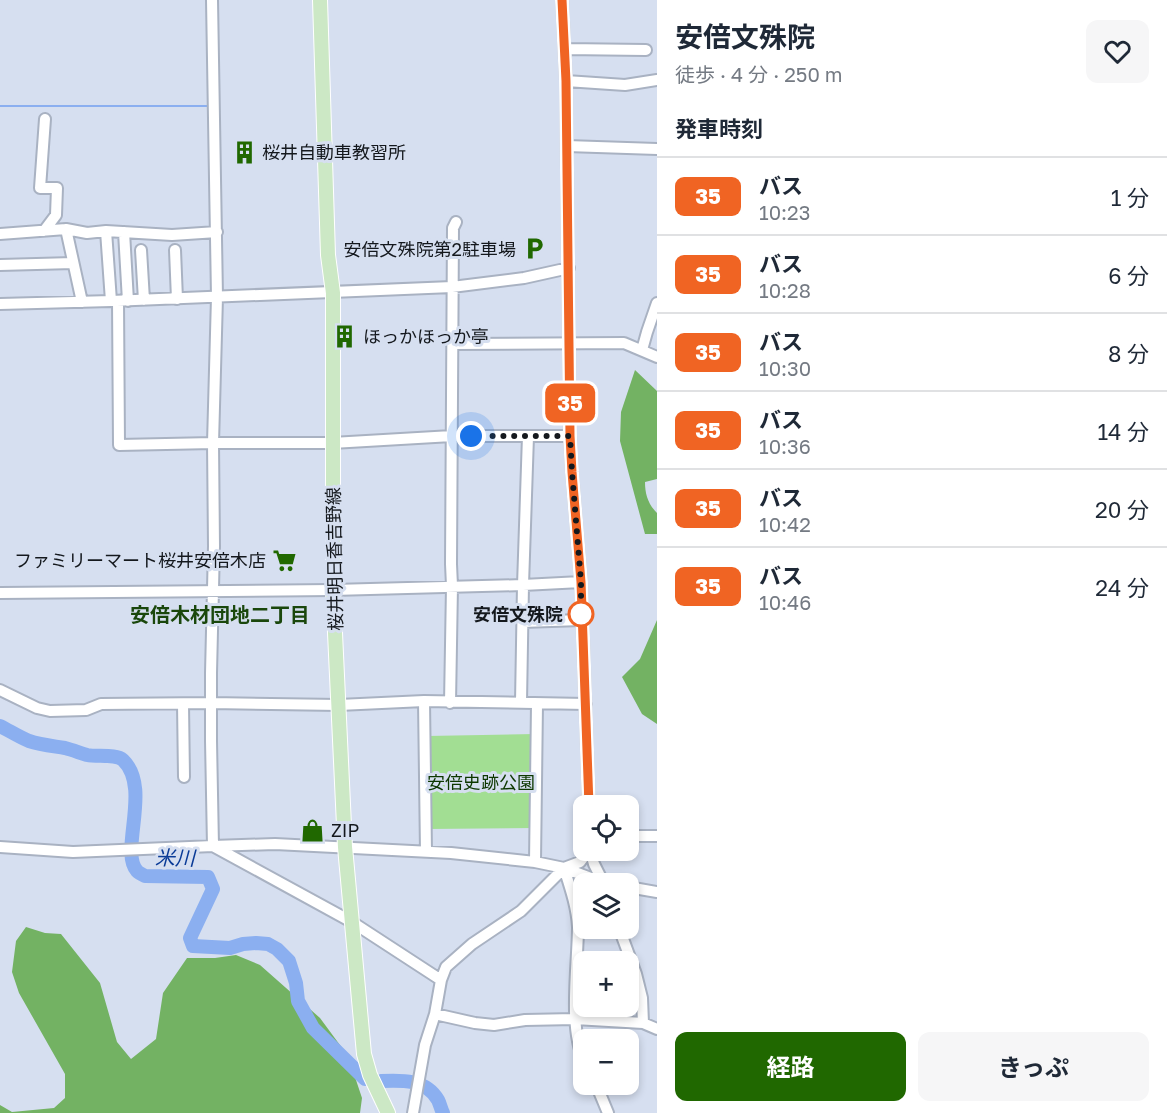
<!DOCTYPE html>
<html lang="ja">
<meta charset="utf-8">
<style>
body{margin:0;font-family:"Golos Text","Noto Sans JP",sans-serif;background:#f6f6f7;color:#1f2937;height:100vh;display:flex;flex-direction:column;font-size:22px;white-space:nowrap}
*{box-sizing:border-box;margin:0}
p{font-size:20px;color:#747a83}
.icon{flex:none;width:33px;height:33px;fill:none;stroke:currentColor;stroke-width:2;stroke-linecap:round;stroke-linejoin:round}
.map{position:relative;flex:1;overflow:hidden}
.sheet{display:flex;flex-direction:column;background:#fff;width:510px}
.sheet>*{flex:none}
.badge{padding:0 12px;border-radius:9px;font-size:21px;line-height:39px}
.tools{position:absolute;left:573px;top:795px;display:grid;gap:12px}
.tools a{display:grid;place-items:center;width:66px;height:66px;border-radius:12px;background:#fff;box-shadow:0 3px 9px #0003;font-size:30px}
.you{position:absolute;width:30px;height:30px;margin:-15px;border:4px solid #fff;border-radius:50%;background:#1a73e8;box-shadow:0 0 0 9px #1a73e833}
.map>.badge{position:absolute;translate:-50% -50%;box-shadow:0 0 0 3px #fff}
h2{padding:0 18px;font-size:22px;line-height:54px}
.round{display:grid;place-items:center;flex:none;width:63px;height:63px;border-radius:12px;background:#f6f6f7}
.summary{display:flex;align-items:center;justify-content:space-between;height:102px;padding:0 18px}
h1{font-size:28px;font-weight:700;line-height:45px}
.button{display:flex;gap:12px;margin-top:auto;padding:12px 18px}
.button a{flex:1;height:69px;border-radius:12px;background:#206800;color:#fff;font-size:24px;font-weight:700;line-height:69px;text-align:center}
.button a+a{background:#f6f6f7;color:#1f2937}
ul{padding:0;list-style:none}
li{display:flex;align-items:center;gap:18px;height:78px;padding:0 18px;border-top:2px solid #e0e1e3}
li div{flex:1}
li b{display:block;font-size:22px}
li em{font-style:normal}
li .badge{min-width:66px;font-weight:700;text-align:center}
main{display:flex;flex:1;min-height:0}
.map>svg:first-child{display:block}
</style>
<main>
<div class="map">
<svg width="657" height="1113" viewBox="0 0 657 1113">
<rect width="100%" height="100%" fill="#d6dff0"/>
<path fill="#a2de93" d="M535,734L533,828L428,829L427,736Z"/>
<path fill="#73b263" d="M635,370L657,391V479L645,482C645,494 648,504 657,513V534H645L620,441L621,412Z
M657,620V724L642,714L622,677L640,659Z
M26,927L45,933L61,934L100,983L117,1042L131,1059L156,1039L163,993L187,958H215L236,955L260,965L320,1018L348,1056L362,1098L360,1113H0V1105L12,1112L54,1108L65,1098V1074L19,993L12,972L16,941Z"/>
<g fill="none" stroke-linecap="round" stroke-linejoin="round">
<path stroke="#8baff0" stroke-width="2" d="M0,106H210"/>
<path stroke="#8baff0" stroke-width="14" d="M0,726C10,731 19,737 29,741C41,745 53,746 65,748C73,750 80,753 87,755C97,757 116,754 123,760C152,788 119,851 137,871C139,873 143,875 145,876L208,877L213,889L190,938L193,946L230,948L243,944L256,943L268,944L277,949L289,961L296,983L298,1001L313,1028L365,1079
M381,1081C402,1080 426,1079 438,1100C440,1104 441,1109 443,1113"/>
<defs>
<path id="minor" d="M212,0L217,297L213,443L214,546L211,673V741L213,846L275,844L451,853L535,862L564,868L607,884
M562,0L566,81L570,436L572,472L581,582L589,806
M565,49L646,50
M566,81L625,85L657,80
M567,146L657,149
M66,229L82,302
M44,231L56,215L57,188H40L45,119
M106,231L111,301
M124,232L128,301
M0,234L66,229L87,233L106,231L172,235L217,232
M141,250L144,300
M175,250L177,299
M0,265L73,263
M118,301L119,445L213,443H332L452,436H570
M0,304L111,301L452,287L524,278L569,268
M452,344L624,343L657,357
M642,350L647,332L657,303
M0,593L333,590L523,585L581,582
M522,622L581,620
M0,690L37,708L50,711L86,710L101,704L211,703L339,705L424,701L586,704
M424,701L426,852
M521,702L523,585L528,436
M450,703L452,586L451,564L453,228L456,222
M183,704L184,777
M628,836H657
M0,847L73,852L213,846L352,922L441,980
M590,850L594,864L604,884
M535,862L537,704
M564,868C570,887 577,907 578,927C578,963 568,1028 584,1060
M628,887L657,892
M619,928L636,974L642,998L643,1023
M435,1014L475,1023L494,1025L525,1020L575,1019L643,1023L657,1029
M596,1084L608,1113
M413,1113L425,1045L435,1014L441,980L446,967L472,944L521,911L564,868L580,862L589,850"/>
<path id="major" d="M320,0L328,255L333,293V590L345,847L364,1054L370,1075L388,1113"/>
</defs>
<use href="#minor" stroke="#a9b2c2" stroke-width="14"/>
<use href="#major" stroke="#fff" stroke-width="16"/>
<use href="#minor" stroke="#fff" stroke-width="10"/>
<use href="#major" stroke="#cce8c5" stroke-width="14"/>
</g>
<g fill="none" stroke-linecap="round" stroke-linejoin="round">
<defs>
<path id="line" d="M562,0L566,81L570,436L572,472L581,582L589,806"/>
</defs>
<use href="#line" stroke="#fff" stroke-width="14"/>
<use href="#line" stroke="#f06423" stroke-width="9"/>
<path stroke="#14181d" stroke-width="6" stroke-dasharray="0 10.8" d="M471,436H570L572,472L581,582V614"/>
</g>
<defs>
<symbol id="building-bare" viewBox="-9 -9 18 18"><path d="M-4-6H4V6H1V3H-1V6H-4ZM-2.5-4.3h1.7v1.8h-1.7ZM.8-4.3h1.7v1.8H.8ZM-2.5-1h1.7V.8h-1.7ZM.8-1h1.7V.8H.8Z" fill="#206800" stroke="#d6dff0" stroke-width="2.5" paint-order="stroke"/></symbol>
<symbol id="parking-bare" viewBox="-9 -9 18 18"><path d="M-3.5-5.5H1a3.5 3.5 0 0 1 0 7H-1V5.5H-3.5ZM-1-3.4V-.6H.8a1.4 1.4 0 0 0 0-2.8Z" fill="#206800" stroke="#d6dff0" stroke-width="2.5" paint-order="stroke"/></symbol>
<symbol id="supermarket-bare" viewBox="-9 -9 18 18"><path d="M-6-5.5h2.5l.6 2H6L4.5 2H-2.5L-4.4-4H-6ZM-1.5 3.2a1.3 1.3 0 1 0 .1 0ZM3 3.2a1.3 1.3 0 1 0 .1 0Z" fill="#206800" stroke="#d6dff0" stroke-width="2.5" paint-order="stroke"/></symbol>
<symbol id="shop-bare" viewBox="-9 -9 18 18"><path d="M-5-2.5h2.3a2.7 3.5 0 0 1 5.4 0H5L5.5 6h-11ZM-1.5-2.5h3a1.5 2.3 0 0 0-3 0Z" fill="#206800" stroke="#d6dff0" stroke-width="2.5" paint-order="stroke"/></symbol>
</defs>
<g fill-rule="evenodd">
<use href="#building-bare" x="228" y="136" width="33" height="33"/>
<use href="#parking-bare" x="518" y="232" width="33" height="33"/>
<use href="#building-bare" x="328" y="320" width="33" height="33"/>
<use href="#supermarket-bare" x="268" y="544" width="33" height="33"/>
<use href="#shop-bare" x="296" y="814" width="33" height="33"/>
</g>
<circle fill="#fff" stroke="#f06423" stroke-width="3" cx="581" cy="614" r="12"/>
<g text-anchor="middle" dominant-baseline="central" stroke-width="6" stroke-linejoin="round" paint-order="stroke">
<g font-size="18" fill="#14181d" stroke="#d6dff0" text-anchor="start">
<text x="262" y="152">桜井自動車教習所</text>
<text x="516" y="249" text-anchor="end">安倍文殊院第2駐車場</text>
<text x="363" y="336">ほっかほっか亭</text>
<text x="266" y="560" text-anchor="end">ファミリーマート桜井安倍木店</text>
<text x="331" y="830">ZIP</text>
</g>
<g font-size="18" fill="#14181d" stroke="#d6dff0">
<text transform="translate(334 559) rotate(-91)">桜井明日香吉野線</text>
</g>
<g font-size="18" font-weight="bold" fill="#14181d" stroke="#d6dff0" text-anchor="end">
<text x="563" y="614">安倍文殊院</text>
</g>
<g font-size="18" fill="#0d3800" stroke="#d6dff0">
<text x="481" y="782">安倍史跡公園</text>
</g>
<g font-size="20" font-weight="bold" fill="#1a470c" stroke="#d6dff0">
<text x="220" y="614">安倍木材団地二丁目</text>
</g>
<g font-size="20" font-style="italic" fill="#0a3b97" stroke="#d6dff0">
<text transform="translate(175 857) rotate(1)">米川</text>
</g>
</g>
</svg>
<div class="tools">
<a><svg class="icon" aria-label="locate" viewBox="0 0 24 24"><circle cx="12" cy="12" r="6"/><path d="M12 2v4M12 18v4M2 12h4M18 12h4"/></svg></a>
<a><svg class="icon" aria-label="layers" viewBox="0 0 24 24"><path d="M12 4l9 5-9 5-9-5zM3 14l9 5 9-5"/></svg></a>
<a>+</a>
<a>−</a>
</div>
<div class="you" style="left:471px;top:436px"></div>
<b class="badge" style="left:570px;top:403px;background:#f06423;color:#fff">35</b>
</div>
<section class="sheet">
<div class="summary"><div><h1>安倍文殊院</h1><p>徒歩 · 4 分 · 250 m</p></div><a class="round"><svg class="icon" aria-label="heart" viewBox="0 0 24 24"><path d="M12 20l-8-8c-3-5 5-10 8-4 3-6 11-1 8 4z"/></svg></a></div>
<h2>発車時刻</h2>
<ul>
<li><span class="badge" style="background:#f06423;color:#fff">35</span><div><b>バス</b><p>10:23</p></div><em>1 分</em></li>
<li><span class="badge" style="background:#f06423;color:#fff">35</span><div><b>バス</b><p>10:28</p></div><em>6 分</em></li>
<li><span class="badge" style="background:#f06423;color:#fff">35</span><div><b>バス</b><p>10:30</p></div><em>8 分</em></li>
<li><span class="badge" style="background:#f06423;color:#fff">35</span><div><b>バス</b><p>10:36</p></div><em>14 分</em></li>
<li><span class="badge" style="background:#f06423;color:#fff">35</span><div><b>バス</b><p>10:42</p></div><em>20 分</em></li>
<li><span class="badge" style="background:#f06423;color:#fff">35</span><div><b>バス</b><p>10:46</p></div><em>24 分</em></li>
</ul>
<div class="button"><a>経路</a><a>きっぷ</a></div>
</section>
</main>
